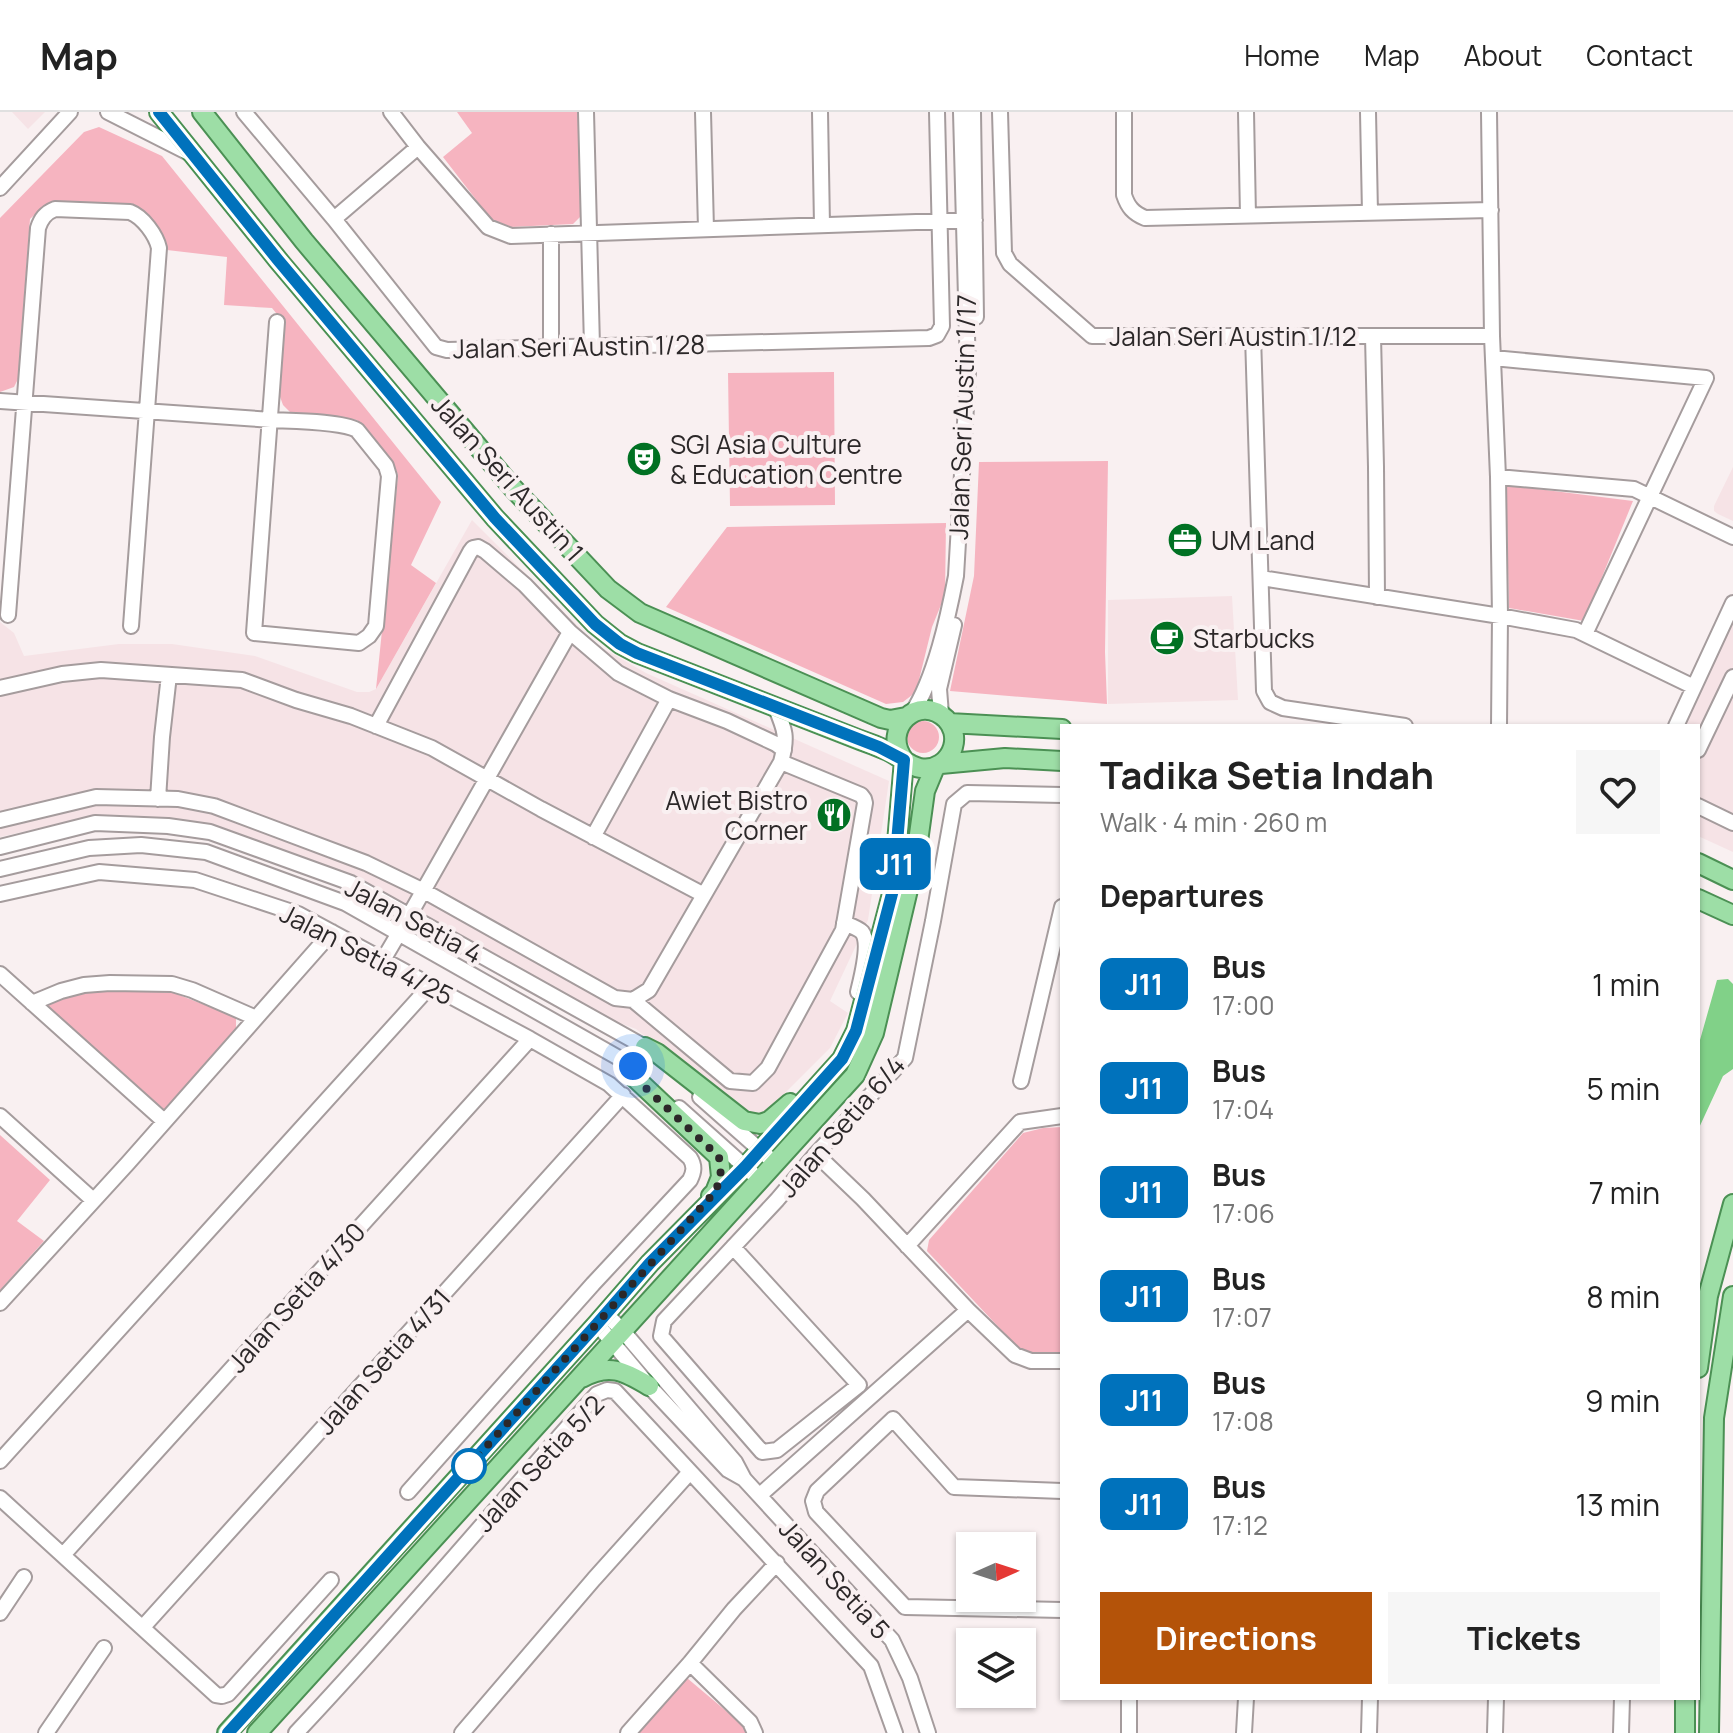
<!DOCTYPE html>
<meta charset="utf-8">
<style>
body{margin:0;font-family:Manrope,sans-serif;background:#f6f6f6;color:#222;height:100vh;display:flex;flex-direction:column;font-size:30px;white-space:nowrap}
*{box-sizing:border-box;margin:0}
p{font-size:26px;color:#767676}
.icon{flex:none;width:44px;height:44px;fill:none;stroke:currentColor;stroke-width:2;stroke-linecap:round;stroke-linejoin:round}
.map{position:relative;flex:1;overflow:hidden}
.panel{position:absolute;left:1060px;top:612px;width:640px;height:976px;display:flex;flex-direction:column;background:#fff;border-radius:0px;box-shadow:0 2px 6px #0004}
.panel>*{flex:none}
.badge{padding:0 16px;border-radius:12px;font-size:28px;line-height:52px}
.needle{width:52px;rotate:87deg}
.tools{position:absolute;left:956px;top:1420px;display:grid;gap:16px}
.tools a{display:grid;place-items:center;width:80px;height:80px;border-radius:0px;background:#fff;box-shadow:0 2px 6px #0004;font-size:40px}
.you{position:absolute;width:40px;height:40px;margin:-20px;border:6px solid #fff;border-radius:50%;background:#1a73e8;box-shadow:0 0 0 12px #1a73e833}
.map>.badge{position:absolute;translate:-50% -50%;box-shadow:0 0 0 4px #fff}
h2{padding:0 40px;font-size:30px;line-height:72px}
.round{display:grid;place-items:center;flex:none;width:84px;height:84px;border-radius:0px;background:#f6f6f6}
.summary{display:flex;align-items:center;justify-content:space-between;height:136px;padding:0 40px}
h1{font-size:38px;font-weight:700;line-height:60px}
.primary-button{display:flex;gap:16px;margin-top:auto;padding:16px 40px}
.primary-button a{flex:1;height:92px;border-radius:0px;background:#b45309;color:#fff;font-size:32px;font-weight:700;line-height:92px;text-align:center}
.primary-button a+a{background:#f6f6f6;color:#222}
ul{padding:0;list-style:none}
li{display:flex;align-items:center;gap:24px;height:104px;padding:0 40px}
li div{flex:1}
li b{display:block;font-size:30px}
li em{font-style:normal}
li .badge{min-width:88px;font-weight:700;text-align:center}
header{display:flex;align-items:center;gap:48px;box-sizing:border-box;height:112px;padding:0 40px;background:#fff;border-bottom:2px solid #e0e0e0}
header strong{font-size:38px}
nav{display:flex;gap:44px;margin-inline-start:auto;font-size:28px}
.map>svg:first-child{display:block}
</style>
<header>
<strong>Map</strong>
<nav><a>Home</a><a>Map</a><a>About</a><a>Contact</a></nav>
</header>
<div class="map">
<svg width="1733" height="1621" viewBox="0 0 1733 1621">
<rect width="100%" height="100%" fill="#f9f0f1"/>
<path fill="#f6e3e6" d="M12,0H45L28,17Z
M1733,355V409L1718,402L1714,399V394Z
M472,408L597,533L646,561L889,669L868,808L830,889L848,901L830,936L765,1001L744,1004L636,917L603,905L358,765L221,715L151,705L97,703L0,725V510L14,521L24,544L119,532H172L255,544L357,580H369L376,577Z
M1232,484L1238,588L1108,592V488Z
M1733,501V740L1698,724V614H1680Z"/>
<path fill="#f6b4c0" d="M457,0H580L583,102L573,112L511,115L491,107L443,45L472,21Z
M99,15L162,44L441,390L411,453L436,471L376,577L398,363L393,350L357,308L290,300L283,293L279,282L284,211L272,196L224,193L227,145L167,138C165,121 146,107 134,95L54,89L42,96L30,107L18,267L14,275L0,280V106L84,20Z
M834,260L835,393L730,394L728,261Z
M1108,349L1105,540L1107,592L950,579L974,464L979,350Z
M1506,373L1633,389L1584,509L1509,496Z
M946,411L945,483L932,515L916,580L903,590L886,592L666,495L727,415Z
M907 625a16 16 0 1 1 32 0a16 16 0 1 1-32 0Z
M108,876L174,881L236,905V919L164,999L45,895L58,886Z
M1062,1015V1241L1022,1240L927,1139L929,1128L1023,1021L1043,1016Z
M0,1023L50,1068L17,1109L44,1129L0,1178Z
M687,1566L744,1614L748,1621H638Z"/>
<path fill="#81d188" d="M1728,867L1733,872V957L1723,964L1698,1018V935L1717,868Z"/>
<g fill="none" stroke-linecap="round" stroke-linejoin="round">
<defs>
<path id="minor" d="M108,0L189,41
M244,0L334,107L436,235L447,238L929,226L937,223L942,214L937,0
M391,0L418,35L488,115L511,124L975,108
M586,0L592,234
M703,0L706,117
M820,0L822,113
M973,0L976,205
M1000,0L1004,141L1010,152L1092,224H1492
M1124,0V83C1128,95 1133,101 1145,106L1491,98
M1246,0L1248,104
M1368,0L1370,101
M1489,0L1492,224L1498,365L1500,504L1499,614
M0,76L70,0
M334,107L418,35
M551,122V234
M1253,224L1264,579L1270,590L1283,596L1405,614
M1373,224L1376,355L1377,485
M1493,246L1706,266L1585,522
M0,289C91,295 181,301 271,308C292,309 341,309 357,318L386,354L389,364L376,514L369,524L359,531L254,521L277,210
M1498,365L1634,377L1733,425
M1261,466L1500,504L1576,518L1694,575
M8,503L38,116C41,107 45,101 55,97L130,100C143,105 156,123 159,136L131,514
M0,576L62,562L101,558L242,568L296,588L351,604L432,636L541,697L704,783
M912,601C935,566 948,505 956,464L968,260L961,0
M941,602L939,577L954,513
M376,614L470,440L473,436L478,435L485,439L525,473L570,520L618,561L669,587L727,609L776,632L784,638
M1676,614L1733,491
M1698,638L1733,565
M158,687L162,625L169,563
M1698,694L1733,711
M0,708L96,685L178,687L214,694L366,751L424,779L615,886L633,888
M593,725L669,587
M0,735L95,711L168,714L210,720L351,771L645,935L652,941
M0,757L89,736L141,733L206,740L345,791L633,954L640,960
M0,782L99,760L195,768L298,802L530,927L609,972L690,1046C695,1054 694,1060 690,1068L593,1172L408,1380
M844,811C849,813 858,816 862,820C871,831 861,867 858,880
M383,848L409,804L570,520
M0,862L164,1009
M633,888L730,969L753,971L768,956L843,818L865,691L864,687L861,683L781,650
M633,888L649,878L781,650C788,624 785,618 775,594
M32,891L61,879L84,873L110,871L172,872L192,878L256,906
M1021,969L1062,795
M700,985L768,1045
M679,996L753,1062
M0,1004L93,1088
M816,1042L863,1087L968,1198L1015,1243L1031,1249H1062
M907,1134L1020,1010L1062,1004
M733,1135L859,1273L777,1338L762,1340L661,1224L664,1209L777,1088L816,1042L905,946L933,809L954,692L967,681L1062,683
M0,1191L128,1051L332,820
M606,1202L622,1218L735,1350L744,1367L892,1528L910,1566L928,1621
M597,1212L649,1274L728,1358L744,1367
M0,1349L431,873
M1062,1379L954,1375L893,1307L817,1379L813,1389L816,1400L905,1495L1062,1498
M760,1383L968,1198
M0,1386L216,1583L222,1584L228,1582L331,1468
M63,1443L530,927
M0,1501L24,1465
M143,1515L623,983
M690,1551L750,1610L755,1621
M46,1621L104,1536
M296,1621C400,1511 496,1395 597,1282L607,1278L615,1279L871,1554L895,1621
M462,1621L594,1467L690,1360
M628,1621L690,1551L734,1497L777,1451
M1129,1621V1586
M1244,1621L1246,1586
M1369,1621L1370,1586
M1495,1621L1496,1586
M1621,1621L1622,1586"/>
<path id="major" d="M159,0L278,148L495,406L595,512L620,532L637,541C711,570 786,599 860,628C869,631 879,635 888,639C899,644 909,654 920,656C935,659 949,649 953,635C956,625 953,614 946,607C919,580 880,617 904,648
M202,0L304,129L512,375L608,477L640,501L881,606L890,608L906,605
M949,611L1062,617
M941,652L1005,646L1062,649
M1698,751L1733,768
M1698,787L1733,803
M645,935L657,941L744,1009L760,1012L769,1009L790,991
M633,954L634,965L719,1045L721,1065L715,1080L711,1084
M1698,1256L1708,1184L1733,1092
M582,1266C609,1251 624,1259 649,1274
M227,1621L597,1212L650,1151L745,1055L842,947L856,919L893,778L904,648
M257,1621L855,963L874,921L916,744L925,679L935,655
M1685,1621V1586
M1709,1621L1714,1306L1733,1184"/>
</defs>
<use href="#minor" stroke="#a59c9d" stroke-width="18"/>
<use href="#major" stroke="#4b9054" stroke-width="22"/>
<use href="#minor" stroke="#fff" stroke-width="14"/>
<use href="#major" stroke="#9ddea6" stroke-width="18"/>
</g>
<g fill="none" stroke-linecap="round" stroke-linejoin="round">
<defs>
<path id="line" d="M159,0L278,148L495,406L595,512L620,532L637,541L879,635L904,648L893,778L856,919L842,947L745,1055L650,1151L597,1212L228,1621"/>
</defs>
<use href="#line" stroke="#fff" stroke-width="18"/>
<use href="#line" stroke="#0072bc" stroke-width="12"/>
<path stroke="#2c2829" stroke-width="8" stroke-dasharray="0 14.4" d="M469,1354L715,1080L721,1065L719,1045L634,965L633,954"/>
</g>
<defs>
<symbol id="theatre-disc" viewBox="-11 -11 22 22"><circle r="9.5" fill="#017123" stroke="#f9f0f1"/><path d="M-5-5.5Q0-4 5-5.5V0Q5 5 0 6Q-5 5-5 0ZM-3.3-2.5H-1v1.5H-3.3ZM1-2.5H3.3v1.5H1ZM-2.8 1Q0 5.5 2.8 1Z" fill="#fff"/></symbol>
<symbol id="office-disc" viewBox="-11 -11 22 22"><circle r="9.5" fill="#017123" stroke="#f9f0f1"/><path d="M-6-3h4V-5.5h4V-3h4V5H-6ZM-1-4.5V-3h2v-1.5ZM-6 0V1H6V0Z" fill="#fff"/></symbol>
<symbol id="cafe-disc" viewBox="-11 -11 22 22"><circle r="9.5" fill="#017123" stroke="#f9f0f1"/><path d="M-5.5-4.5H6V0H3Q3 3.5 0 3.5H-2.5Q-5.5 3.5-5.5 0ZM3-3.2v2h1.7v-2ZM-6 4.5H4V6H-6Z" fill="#fff"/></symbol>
<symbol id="restaurant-disc" viewBox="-11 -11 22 22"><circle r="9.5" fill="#017123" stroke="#f9f0f1"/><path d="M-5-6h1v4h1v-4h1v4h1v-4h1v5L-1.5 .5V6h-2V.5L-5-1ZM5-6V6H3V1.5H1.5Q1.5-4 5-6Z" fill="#fff"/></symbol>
</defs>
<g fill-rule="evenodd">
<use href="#theatre-disc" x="624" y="327" width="40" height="40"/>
<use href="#office-disc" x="1165" y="408" width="40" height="40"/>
<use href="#cafe-disc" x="1147" y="506" width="40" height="40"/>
<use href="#restaurant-disc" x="814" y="683" width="40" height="40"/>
</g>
<circle fill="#fff" stroke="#0072bc" stroke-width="4" cx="469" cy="1354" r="16"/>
<g text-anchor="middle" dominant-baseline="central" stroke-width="8" stroke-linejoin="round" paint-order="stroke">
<g font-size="26" fill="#2c2829" stroke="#f9f0f1">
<text x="1233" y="224">Jalan Seri Austin 1/12</text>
<text transform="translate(579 234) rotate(-1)">Jalan Seri Austin 1/28</text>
<text transform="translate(962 305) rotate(-88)">Jalan Seri Austin 1/17</text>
<text transform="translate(508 366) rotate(48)">Jalan Seri Austin 1</text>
<text transform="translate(414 808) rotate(28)">Jalan Setia 4</text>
<text transform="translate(367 842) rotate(27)">Jalan Setia 4/25</text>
<text transform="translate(841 1014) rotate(-49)">Jalan Setia 6/4</text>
<text transform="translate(296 1185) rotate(-48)">Jalan Setia 4/30</text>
<text transform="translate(383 1249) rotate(-48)">Jalan Setia 4/31</text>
<text transform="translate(539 1351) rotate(-47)">Jalan Setia 5/2</text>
<text transform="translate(835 1467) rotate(48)">Jalan Setia 5</text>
</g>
<g font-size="26" fill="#2c2829" stroke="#f9f0f1" text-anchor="start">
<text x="670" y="332">SGI Asia Culture<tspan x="670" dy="30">&amp; Education Centre</tspan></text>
<text x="1211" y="428">UM Land</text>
<text x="1193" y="526">Starbucks</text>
<text x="808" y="688" text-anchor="end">Awiet Bistro<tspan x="808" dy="30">Corner</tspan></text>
</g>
</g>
</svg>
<div class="tools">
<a><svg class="needle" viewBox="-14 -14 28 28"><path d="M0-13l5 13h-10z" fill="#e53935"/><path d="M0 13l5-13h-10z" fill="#767676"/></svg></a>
<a><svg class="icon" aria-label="layers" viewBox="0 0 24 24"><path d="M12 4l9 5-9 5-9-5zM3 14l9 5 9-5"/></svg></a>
</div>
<div class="you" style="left:633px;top:954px"></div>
<b class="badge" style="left:895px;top:752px;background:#0072bc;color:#fff">J11</b>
<section class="panel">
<div class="summary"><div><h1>Tadika Setia Indah</h1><p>Walk · 4 min · 260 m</p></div><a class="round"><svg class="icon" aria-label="heart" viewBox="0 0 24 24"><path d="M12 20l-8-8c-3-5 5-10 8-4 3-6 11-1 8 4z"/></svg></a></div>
<h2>Departures</h2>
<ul>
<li><span class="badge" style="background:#0072bc;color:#fff">J11</span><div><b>Bus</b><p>17:00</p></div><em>1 min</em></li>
<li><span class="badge" style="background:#0072bc;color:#fff">J11</span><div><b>Bus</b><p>17:04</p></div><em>5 min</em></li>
<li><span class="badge" style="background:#0072bc;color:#fff">J11</span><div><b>Bus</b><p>17:06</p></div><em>7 min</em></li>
<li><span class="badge" style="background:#0072bc;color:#fff">J11</span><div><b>Bus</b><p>17:07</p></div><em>8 min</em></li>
<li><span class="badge" style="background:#0072bc;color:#fff">J11</span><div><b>Bus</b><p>17:08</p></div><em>9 min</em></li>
<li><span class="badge" style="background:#0072bc;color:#fff">J11</span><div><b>Bus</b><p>17:12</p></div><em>13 min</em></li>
</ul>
<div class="primary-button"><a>Directions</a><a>Tickets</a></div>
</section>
</div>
